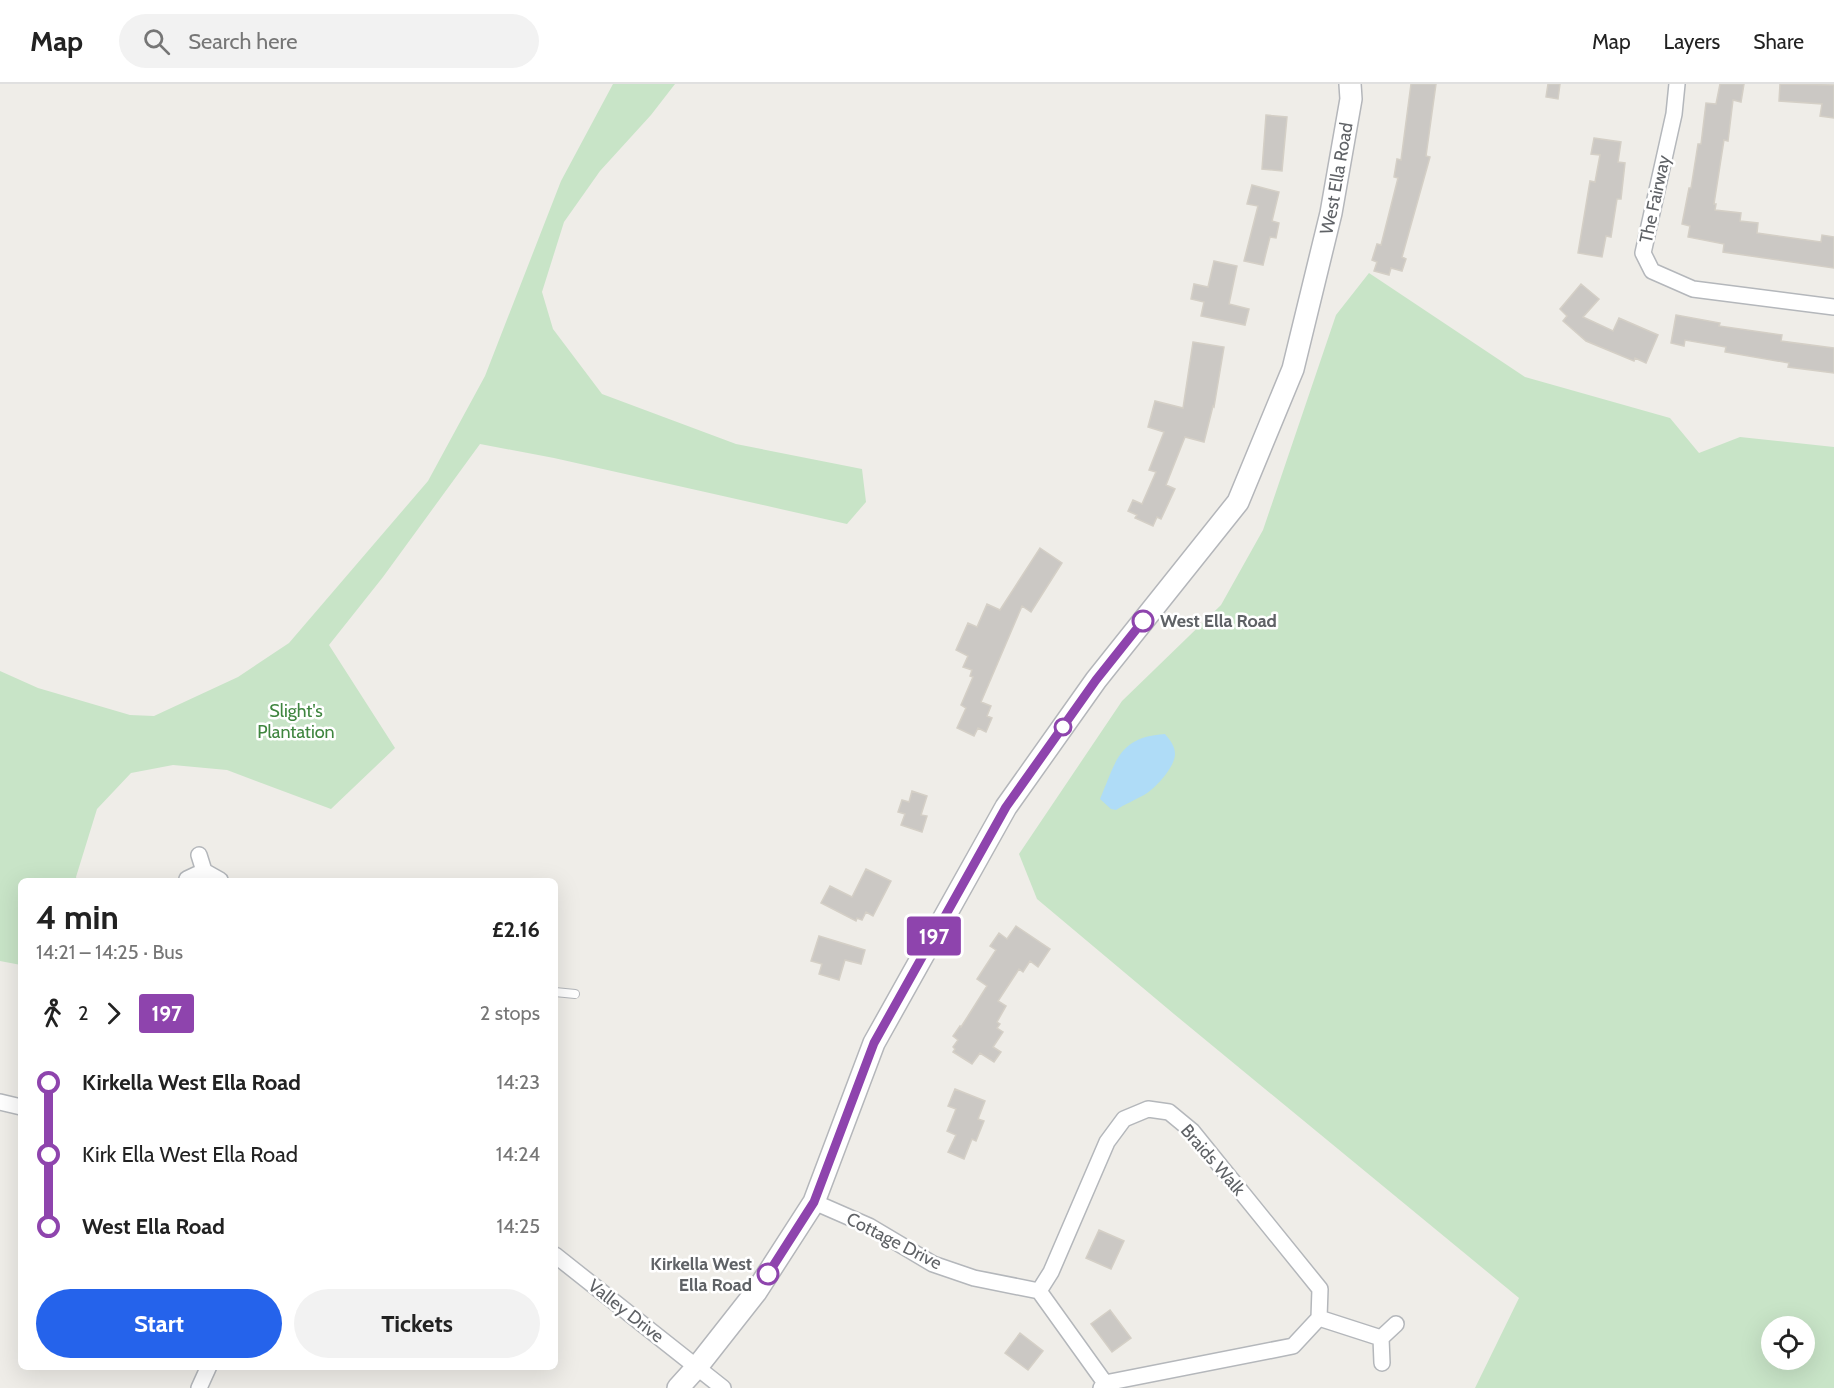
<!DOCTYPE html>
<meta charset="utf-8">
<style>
body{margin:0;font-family:Cabin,sans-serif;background:#f2f2f2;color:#222;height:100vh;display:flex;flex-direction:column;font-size:22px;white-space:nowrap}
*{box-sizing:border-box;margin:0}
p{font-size:20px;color:#767676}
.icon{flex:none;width:33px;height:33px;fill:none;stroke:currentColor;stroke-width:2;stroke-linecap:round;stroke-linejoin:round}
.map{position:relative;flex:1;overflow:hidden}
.panel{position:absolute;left:18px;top:794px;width:540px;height:492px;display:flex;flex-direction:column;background:#fff;border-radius:9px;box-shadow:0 6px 24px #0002}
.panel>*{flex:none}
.badge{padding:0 12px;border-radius:4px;font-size:21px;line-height:39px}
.buttons{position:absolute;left:1761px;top:1232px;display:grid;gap:12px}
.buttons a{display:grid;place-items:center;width:54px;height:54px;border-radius:50%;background:#fff;box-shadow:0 6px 24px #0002;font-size:30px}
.map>.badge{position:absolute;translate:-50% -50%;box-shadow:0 0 0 3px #fff}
.legs{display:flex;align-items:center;gap:9px;height:66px;padding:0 18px;font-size:20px}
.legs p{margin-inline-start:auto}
.headline{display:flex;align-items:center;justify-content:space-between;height:102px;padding:0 18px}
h1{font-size:33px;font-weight:700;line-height:45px}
.primary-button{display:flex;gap:12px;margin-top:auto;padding:12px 18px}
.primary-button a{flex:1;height:69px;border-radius:36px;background:#2563eb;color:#fff;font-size:24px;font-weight:700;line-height:69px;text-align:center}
.primary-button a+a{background:#f2f2f2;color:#222}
ul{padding:0 18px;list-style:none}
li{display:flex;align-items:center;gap:21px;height:72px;font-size:22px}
li i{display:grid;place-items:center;width:9px;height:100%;margin:0 8px;background:currentColor}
li i::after{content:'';width:15px;height:15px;margin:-8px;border:4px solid;border-radius:50%;background:#fff}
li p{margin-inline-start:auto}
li:first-child i{background:linear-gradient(#0000 50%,currentColor 0)}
li:last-child i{background:linear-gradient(currentColor 50%,#0000 0)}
header{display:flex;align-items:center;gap:36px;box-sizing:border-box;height:84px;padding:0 30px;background:#fff;border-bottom:2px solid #e0e0e0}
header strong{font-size:28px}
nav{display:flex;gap:33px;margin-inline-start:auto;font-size:21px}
.search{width:420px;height:54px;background:#f2f2f2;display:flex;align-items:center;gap:15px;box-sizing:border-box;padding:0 21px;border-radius:33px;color:#767676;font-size:22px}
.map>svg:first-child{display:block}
</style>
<header>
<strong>Map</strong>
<div class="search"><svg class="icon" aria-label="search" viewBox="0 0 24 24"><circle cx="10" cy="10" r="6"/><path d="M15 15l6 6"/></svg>Search here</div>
<nav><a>Map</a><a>Layers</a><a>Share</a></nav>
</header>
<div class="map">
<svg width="1834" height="1304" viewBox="0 0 1834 1304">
<rect width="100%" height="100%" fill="#efede8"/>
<path fill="#c8e4c7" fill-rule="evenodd" d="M613,0H675L651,31L600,87L564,138L542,208L553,245L602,310L736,360L862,385L866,418L847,440L554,374L480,360L383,493L329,561L395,664L331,725L227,686L173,681L131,689L97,725L76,793L77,796H21V881L0,877V587L38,604L130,631L154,632L238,593L289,559L428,397L485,292L561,97Z
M1369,189L1525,293L1670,334L1699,369L1740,353L1834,363V1304H1475L1519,1214L1174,930L1037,815L1019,770L1122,617L1221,521L1263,446L1336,231ZM1772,1242H1804V1275H1772Z"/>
<path fill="#afdcf7" d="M1165,650C1170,656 1175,662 1175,670C1175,683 1155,705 1144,711C1135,716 1125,720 1116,726L1111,725L1100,715C1116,678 1118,653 1165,650Z"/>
<path fill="#cbc8c4" stroke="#d4cfc6" stroke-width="1.5" d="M1411,0H1436L1426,72L1430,73L1402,173L1406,175L1402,187L1391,184L1389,191L1374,187L1377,178L1372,176L1377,160L1381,161L1398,94L1394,93L1397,75L1401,76Z
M1548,0H1560L1558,15L1546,13Z
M1720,0H1744L1741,18L1733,16L1728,57L1724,56L1714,120H1716L1715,126L1741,129L1740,137L1758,139L1757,149L1821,158L1822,151L1834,153V184L1723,168L1724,160L1688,153L1690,142L1682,140L1689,104H1691L1698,60H1701L1706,19L1716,20Z
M1780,0L1834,1V34L1820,32L1822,20L1779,17Z
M1266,31L1287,33L1282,87L1262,85Z
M1594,54L1621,58L1618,78L1625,79L1621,115H1617L1611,153L1606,152L1602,173L1578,169L1590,97L1595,98L1600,71L1591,70Z
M1252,101L1279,108L1272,137L1279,139L1276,154L1270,153L1263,181L1244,177L1258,122L1247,120Z
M1214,177L1237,182L1229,220L1249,225L1245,241L1201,232L1204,218L1191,215L1194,200L1208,203Z
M1581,200L1599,215L1583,233L1613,247L1619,234L1658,251L1646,279L1635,274L1634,277L1586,257L1563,237L1567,232L1560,225Z
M1676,231L1720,239L1719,242L1782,251L1781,257L1834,264V289L1788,283L1789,279L1725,268L1726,263L1685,256L1684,262L1671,259Z
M1193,258L1224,263L1214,323L1213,322L1204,358L1185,353L1166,401L1175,405L1161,435L1157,433L1153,442L1135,434L1137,431L1128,427L1133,416L1142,420L1156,388L1149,386L1164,348L1148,343L1155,317L1183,324Z
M1040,464L1062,479L1031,528L1022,522L981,618L991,622L987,632L992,634L986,648L978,644L974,652L957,644L966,624L961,621L973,593L970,592L972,586L963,583L968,572L956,566L968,539L977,543L987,520L1000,526Z
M912,707L927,712L921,731L927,732L922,748L901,741L905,730L898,728L902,716L909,718Z
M866,785L891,797L873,832L866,828L862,836L857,834L856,837L821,819L830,802L852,813Z
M1016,842L1050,865L1038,883L1030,877L1023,888L1019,885L998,917L1006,922L997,938L1000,940L997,944L1003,948L993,963L1001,968L994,978L980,969L972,980L953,968L955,965L953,963L958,956L953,952L960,942L961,943L987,902L977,895L996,866L990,862L999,849L1007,855Z
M819,852L865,866L861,880L845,876L839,896L819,890L822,880L811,877Z
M955,1005L985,1017L978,1035L984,1037L976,1057L972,1055L964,1075L948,1068L956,1051L947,1047L956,1025L948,1022Z
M1099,1146L1124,1157L1111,1185L1086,1174Z
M1110,1226L1131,1254L1112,1268L1091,1240Z
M1020,1249L1043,1267L1028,1286L1005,1269Z"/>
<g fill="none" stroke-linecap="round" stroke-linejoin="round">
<defs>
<path id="lane" d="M555,908L575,910"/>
<path id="street" d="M1677,0L1674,30L1643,169L1652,187L1693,205L1834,223
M204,787L220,796
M187,795L204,787L199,771
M0,1018L21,1023
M814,1118L869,1142L933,1180L974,1194L1039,1207L1105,1299
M555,1171L723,1304
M1039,1207L1051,1188L1107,1058L1124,1035L1148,1025L1169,1028L1192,1047L1320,1205L1319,1234
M1382,1279L1381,1254L1396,1240
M199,1304L209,1282
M1101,1304L1105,1299L1293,1262L1319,1234L1381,1254"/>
<g id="secondary">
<path id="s1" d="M678,1304L697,1283L756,1208L814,1118L874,959L1006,723L1096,596L1238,418L1293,285L1331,129L1351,15L1350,0"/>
</g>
</defs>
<use href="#lane" stroke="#b4b7bb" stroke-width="10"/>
<use href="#street" stroke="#b4b7bb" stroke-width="18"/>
<use href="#secondary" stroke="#b4b6ba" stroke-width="24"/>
<use href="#lane" stroke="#fff" stroke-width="8"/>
<use href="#street" stroke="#fff" stroke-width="15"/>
<use href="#secondary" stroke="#fff" stroke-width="21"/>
</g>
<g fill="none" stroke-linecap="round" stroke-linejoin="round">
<defs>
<path id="line-1" d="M768,1190L814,1118L874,959L1006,723L1096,596L1143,537"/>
</defs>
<use href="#line-1" stroke="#fff" stroke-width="14"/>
<use href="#line-1" stroke="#8e44ad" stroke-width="9"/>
</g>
<g fill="#fff" stroke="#8e44ad" stroke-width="3">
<circle cx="1143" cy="537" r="10"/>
<circle cx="1063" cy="643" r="8"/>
<circle cx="768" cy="1190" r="10"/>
</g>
<g text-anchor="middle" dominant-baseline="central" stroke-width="5" stroke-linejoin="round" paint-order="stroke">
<g font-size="18" fill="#5f6266" stroke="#fff">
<text stroke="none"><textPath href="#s1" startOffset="1394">West Ella Road</textPath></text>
<text transform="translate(1655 115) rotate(-78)">The Fairway</text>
<text transform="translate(1213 1076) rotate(49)">Braids Walk</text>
<text transform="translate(894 1157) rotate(27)">Cottage Drive</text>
<text transform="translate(626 1227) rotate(38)">Valley Drive</text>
</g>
<g font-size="18" font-weight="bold" fill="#5f6266" stroke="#fff" text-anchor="start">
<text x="1160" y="537">West Ella Road</text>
<text x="752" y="1180" text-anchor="end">Kirkella West<tspan x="752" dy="21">Ella Road</tspan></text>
</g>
<g font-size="18" fill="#3f853f" stroke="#fff">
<text x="296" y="627">Slight's<tspan x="296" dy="21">Plantation</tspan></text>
</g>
</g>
</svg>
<div class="buttons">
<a><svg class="icon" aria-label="locate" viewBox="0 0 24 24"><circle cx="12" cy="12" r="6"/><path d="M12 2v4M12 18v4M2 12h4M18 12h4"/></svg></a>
</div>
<b class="badge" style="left:934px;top:852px;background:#8e44ad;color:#fff">197</b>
<section class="panel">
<div class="headline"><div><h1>4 min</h1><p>14:21 – 14:25 · Bus</p></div><b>£2.16</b></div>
<div class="legs"><svg class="icon" aria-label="walk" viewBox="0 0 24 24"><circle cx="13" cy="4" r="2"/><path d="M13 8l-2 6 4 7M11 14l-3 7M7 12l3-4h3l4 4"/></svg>2<svg class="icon" aria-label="forward" viewBox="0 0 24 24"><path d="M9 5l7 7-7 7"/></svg><b class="badge" style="background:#8e44ad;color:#fff">197</b><p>2 stops</p></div>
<ul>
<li><i style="color:#8e44ad"></i><b>Kirkella West Ella Road</b><p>14:23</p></li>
<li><i style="color:#8e44ad"></i><span>Kirk Ella West Ella Road</span><p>14:24</p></li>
<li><i style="color:#8e44ad"></i><b>West Ella Road</b><p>14:25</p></li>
</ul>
<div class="primary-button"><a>Start</a><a>Tickets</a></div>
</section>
</div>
